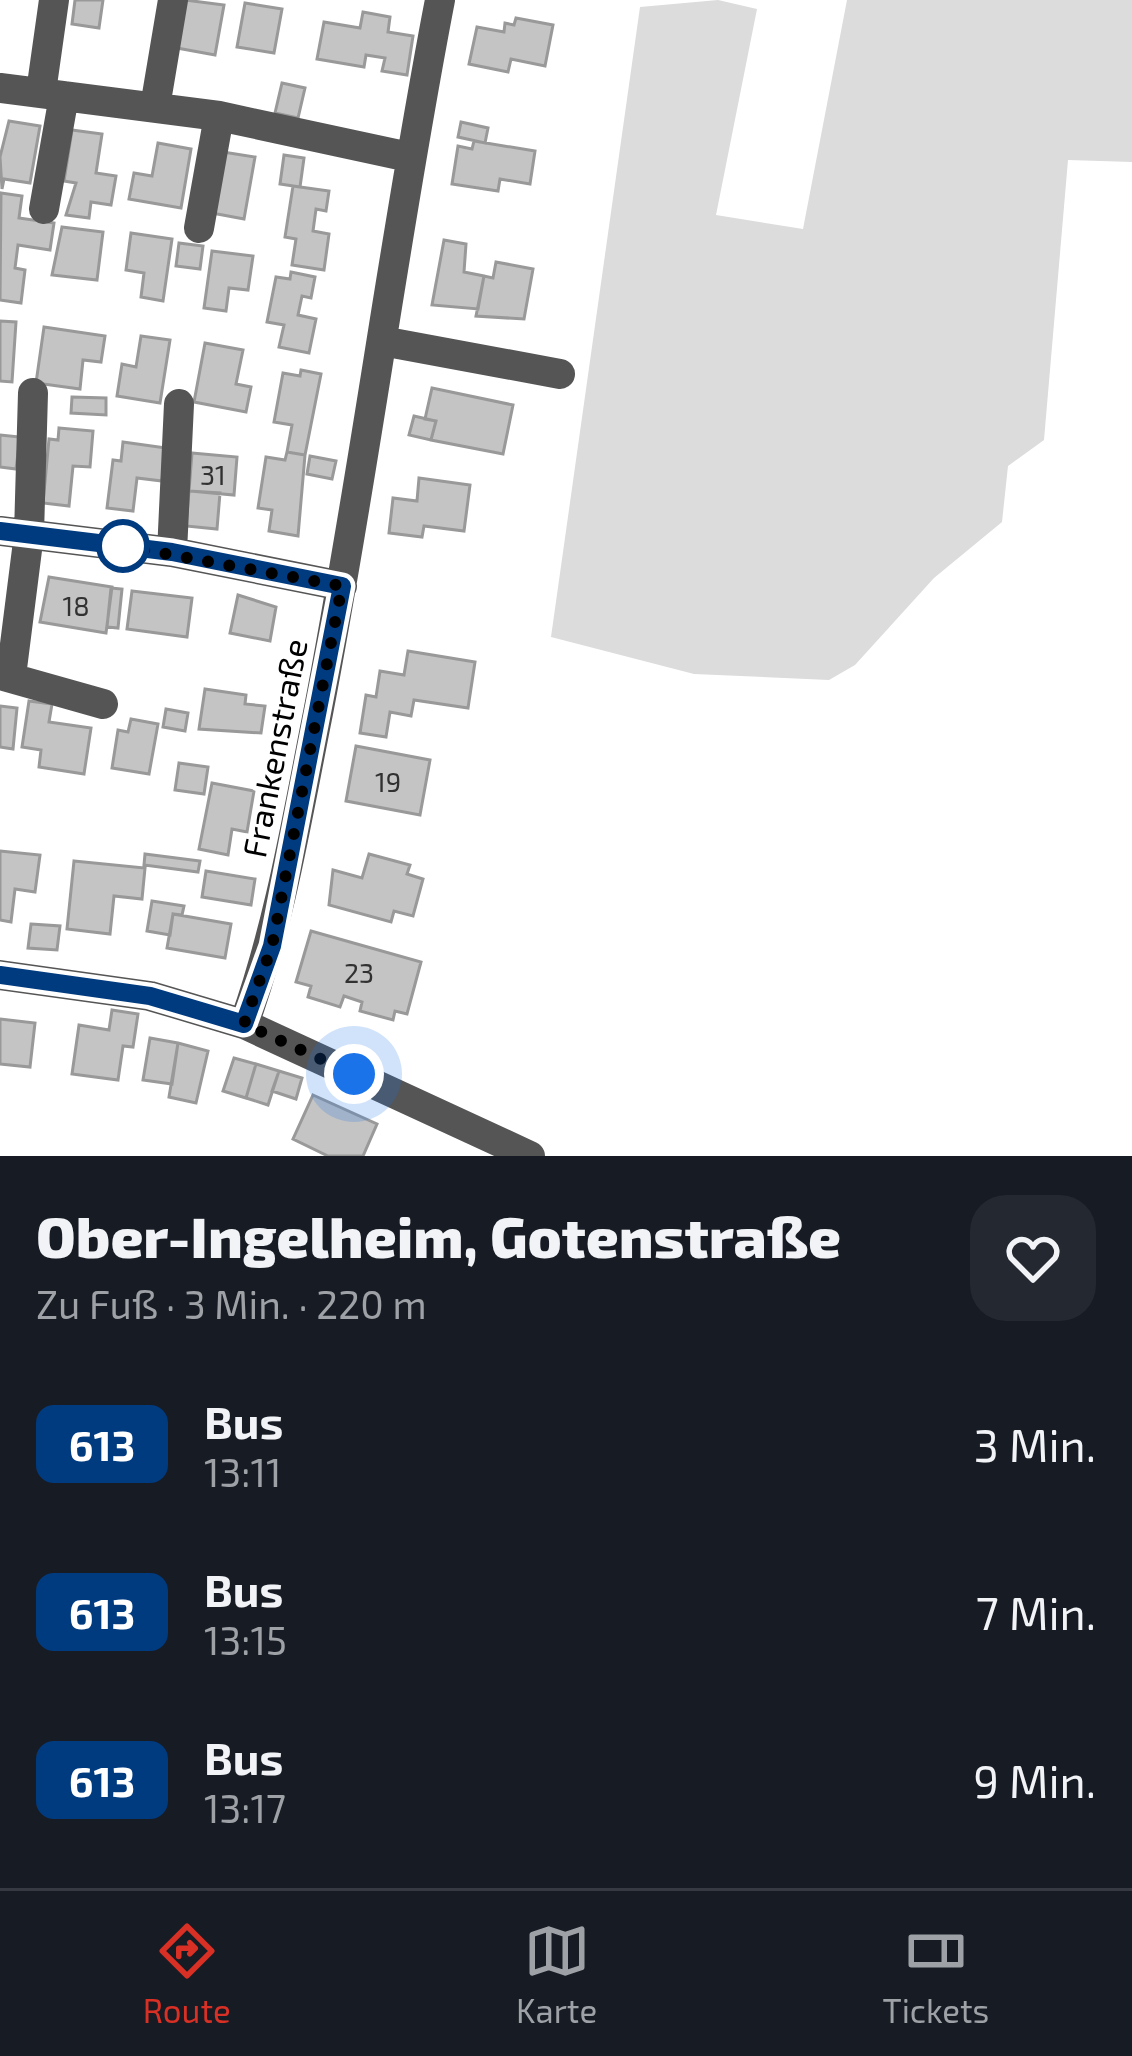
<!DOCTYPE html>
<html lang="de">
<meta charset="utf-8">
<style>
body{margin:0;font-family:"Exo 2",sans-serif;background:#242831;color:#f1f3f6;height:100vh;display:flex;flex-direction:column;font-size:45px;white-space:nowrap}
*{box-sizing:border-box;margin:0}
p{font-size:39px;color:#9ea1a6}
.icon{flex:none;width:66px;height:66px;fill:none;stroke:currentColor;stroke-width:2;stroke-linecap:round;stroke-linejoin:round}
.map{position:relative;height:1156px;overflow:hidden}
.sheet{display:flex;flex-direction:column;background:#171b24;flex:1}
.sheet>*{flex:none}
.badge{padding:0 24px;border-radius:18px;font-size:42px;line-height:78px}
.you{position:absolute;width:60px;height:60px;margin:-30px;border:9px solid #fff;border-radius:50%;background:#1a73e8;box-shadow:0 0 0 18px #1a73e833}
.map>.badge{position:absolute;translate:-50% -50%;box-shadow:0 0 0 6px #fff}
.round{display:grid;place-items:center;flex:none;width:126px;height:126px;border-radius:36px;background:#242831}
.headline{display:flex;align-items:center;justify-content:space-between;height:204px;padding:0 36px}
h1{font-size:57px;font-weight:800;line-height:90px}
ul{padding:0;list-style:none}
li{display:flex;align-items:center;gap:36px;height:168px;padding:0 36px}
li div{flex:1}
li b{display:block;font-size:45px}
li em{font-style:normal}
li .badge{min-width:132px;font-weight:700;text-align:center}
.dock{display:flex;justify-content:space-around;align-items:center;height:168px;border-top:3px solid #363941;background:#171b24;font-size:33px;color:#9ea1a6}
.dock a{display:grid;justify-items:center;gap:6px}
.dock .on{color:#d93025}
.map>svg:first-child{display:block}
</style>
<div class="map">
<svg width="1132" height="1156" viewBox="0 0 1132 1156">
<rect width="100%" height="100%" fill="#fff"/>
<path fill="#dcdcdc" d="M718,0L757,9L716,215L803,229L847,0H1132V162L1068,160L1044,440L1008,466L1002,522L934,578L855,665L829,680L694,674L551,637L640,7Z"/>
<path fill="#c4c4c4" stroke="#999" stroke-width="3" d="M75,0H103L99,28L72,24Z
M185,0L224,5L215,55L177,48Z
M245,3L282,9L274,53L237,47Z
M363,12L390,17L388,32L413,36L407,75L382,71L385,58L366,55L364,67L317,59L324,22L360,28Z
M516,18L553,25L545,66L511,59L508,72L469,64L477,27L504,32L505,23L514,25Z
M282,83L305,88L298,118L275,113Z
M9,121L40,126L30,183L4,179L2,189L0,157Z
M461,122L488,128L485,143L458,137Z
M72,130L102,134L96,173L116,176L111,205L91,202L89,218L66,215L76,183L64,181Z
M474,141L535,151L530,184L500,179L498,191L452,184L458,146L472,149Z
M158,143L191,149L181,208L129,199L134,173L152,176Z
M223,152L255,157L244,219L212,213Z
M284,155L304,158L300,187L280,184Z
M293,186L329,191L326,211L316,209L313,231L329,234L324,270L292,265L296,239L285,237Z
M1,193L22,196L19,218L54,223L50,250L18,245L15,268L25,270L21,303L0,300Z
M62,227L103,232L97,280L52,275Z
M131,233L172,239L163,301L141,297L144,273L126,270Z
M444,240L466,244L464,272L484,276L478,309L432,305Z
M179,243L203,246L200,269L176,266Z
M212,251L253,256L248,290L229,288L226,311L204,308Z
M496,262L533,269L524,319L476,316L484,276L493,278Z
M291,272L315,277L311,298L302,296L298,315L316,319L309,353L279,347L284,325L267,322L276,277L290,279Z
M0,321L16,322L12,382L0,381Z
M44,327L105,336L101,362L83,360L80,389L36,383Z
M141,336L170,340L160,403L117,396L122,364L136,367Z
M205,343L243,350L236,384L251,387L246,412L194,402Z
M301,370L321,374L305,455L287,452L292,425L274,422L283,373L300,376Z
M432,388L513,405L503,454L431,440L436,421L425,419Z
M72,397L106,398V415L71,413Z
M414,416L436,421L431,440L409,435Z
M59,428L93,431L90,467L73,466L69,506L43,503L49,439L58,440Z
M0,435L20,437L16,469L0,467Z
M123,442L166,448L162,481L137,478L133,511L107,508L113,460L121,461Z
M287,452L305,455L298,536L269,531L272,510L258,508L266,457L285,460Z
M192,453L237,457L234,495L189,491Z
M310,456L336,461L332,479L307,474Z
M419,478L470,485L464,531L424,526L422,537L389,533L393,498L417,501Z
M189,491L220,493L217,529L186,526Z
M49,577L112,587L106,633L40,622Z
M111,588L122,589L118,628L107,627Z
M132,591L192,598L187,637L127,629Z
M238,595L276,607L270,641L230,633Z
M408,651L475,662L468,708L414,700L411,716L390,712L386,737L360,733L366,695L376,697L380,671L404,675Z
M205,689L246,695L245,704L265,706L261,733L199,729Z
M29,701L52,704L49,722L91,728L84,774L39,767L41,750L22,747Z
M0,706L17,708L13,749L0,747Z
M166,709L188,713L185,731L163,727Z
M131,719L158,724L149,774L112,768L118,730L128,732Z
M356,746L430,760L420,815L346,801Z
M179,763L208,767L204,794L175,790Z
M212,783L254,791L247,832L232,829L228,855L199,849Z
M0,851L40,855L35,892L15,889L11,922L0,920Z
M145,854L200,861L198,872L144,865Z
M369,854L410,865L407,874L423,879L413,916L394,911L391,922L329,905L333,870L362,878Z
M74,861L145,868L142,899L114,896L110,934L67,929Z
M206,871L255,879L251,905L202,897Z
M152,901L184,906L182,915L173,914L170,935L147,931Z
M173,914L231,924L225,958L167,948Z
M31,924L60,926L57,950L28,948Z
M311,931L421,962L407,1014L395,1011L393,1020L360,1011L362,1002L344,996L340,1007L308,997L311,986L296,982Z
M112,1010L138,1014L133,1047L123,1046L118,1080L72,1074L79,1025L109,1030Z
M0,1019L35,1023L30,1067L0,1064Z
M150,1038L178,1043L172,1084L143,1080Z
M178,1043L208,1051L196,1103L169,1097Z
M234,1058L256,1064L246,1098L223,1091Z
M256,1064L279,1071L268,1105L246,1098Z
M279,1071L302,1078L296,1099L272,1091Z
M313,1095L377,1124L363,1156H328L293,1139Z"/>
<g fill="none" stroke-linecap="round" stroke-linejoin="round">
<path stroke="#555" stroke-width="30" d="M0,88L219,116L409,157
M41,92L54,0
M155,107L173,0
M44,209L64,96
M199,228L219,116
M382,341L560,374
M0,531L172,552L342,586
M172,552L179,404
M0,675L103,704
M11,676L29,534L33,393
M0,975L150,996L244,1024L530,1156
M244,1024C280,923 297,818 318,713C364,476 394,237 440,0"/>
</g>
<g fill="none" stroke-linecap="round" stroke-linejoin="round">
<defs>
<path id="line" d="M0,531L172,552L342,586L272,946L244,1024L150,996L0,975"/>
</defs>
<use href="#line" stroke="#fff" stroke-width="27"/>
<use href="#line" stroke="#003b80" stroke-width="18"/>
<path stroke="#000" stroke-width="12" stroke-dasharray="0 21.6" d="M123,546L342,586L272,946L244,1024L354,1074"/>
</g>
<circle fill="#fff" stroke="#003b80" stroke-width="6" cx="123" cy="546" r="24"/>
<g text-anchor="middle" dominant-baseline="central" stroke-width="10" stroke-linejoin="round" paint-order="stroke">
<g font-size="27" fill="#313131">
<text x="213" y="474">31</text>
<text x="76" y="605">18</text>
<text x="388" y="781">19</text>
<text x="359" y="972">23</text>
</g>
<g font-size="33" fill="#000" stroke="#fff">
<text transform="translate(274 748) rotate(-79)">Frankenstraße</text>
</g>
</g>
</svg>
<div class="you" style="left:354px;top:1074px"></div>
</div>
<section class="sheet">
<div class="headline"><div><h1>Ober-Ingelheim, Gotenstraße</h1><p>Zu Fuß · 3 Min. · 220 m</p></div><a class="round"><svg class="icon" aria-label="heart" viewBox="0 0 24 24"><path d="M12 20l-8-8c-3-5 5-10 8-4 3-6 11-1 8 4z"/></svg></a></div>
<ul>
<li><span class="badge" style="background:#003b80;color:#fff">613</span><div><b>Bus</b><p>13:11</p></div><em>3 Min.</em></li>
<li><span class="badge" style="background:#003b80;color:#fff">613</span><div><b>Bus</b><p>13:15</p></div><em>7 Min.</em></li>
<li><span class="badge" style="background:#003b80;color:#fff">613</span><div><b>Bus</b><p>13:17</p></div><em>9 Min.</em></li>
</ul>
</section>
<nav class="dock">
<a class="on"><svg class="icon" aria-label="directions" viewBox="0 0 24 24"><path d="M12 3l9 9-9 9-9-9zM9 14v-3h6M13 9l2 2-2 2"/></svg>Route</a>
<a><svg class="icon" aria-label="map" viewBox="0 0 24 24"><path d="M3 6l6-2 6 2 6-2v14l-6 2-6-2-6 2zM9 4v14M15 6v14"/></svg>Karte</a>
<a><svg class="icon" aria-label="tickets" viewBox="0 0 24 24"><path d="M3 7h18v10H3zM15 7v10"/></svg>Tickets</a>
</nav>
